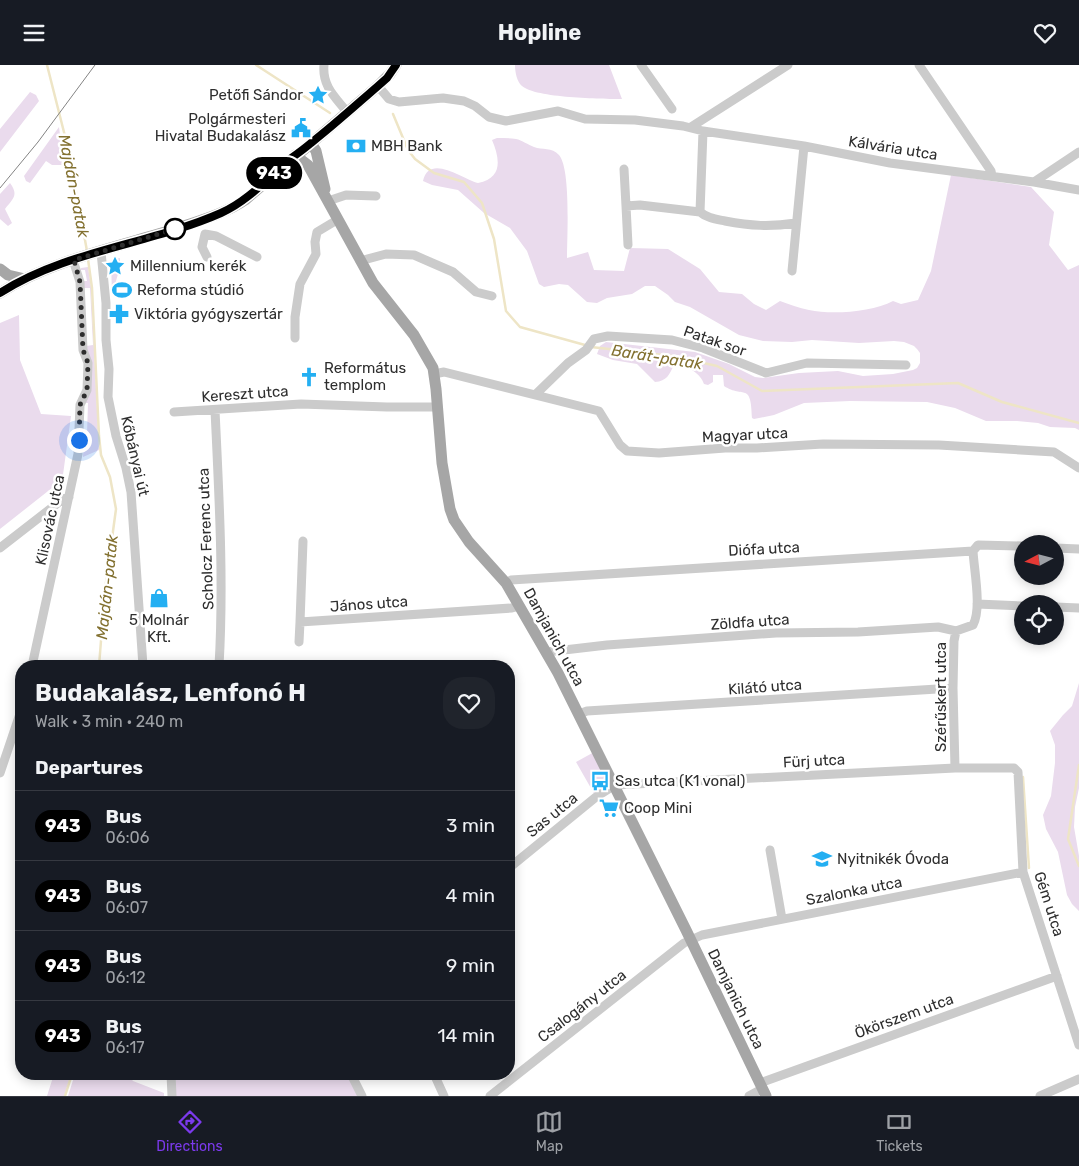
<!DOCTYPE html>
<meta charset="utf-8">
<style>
body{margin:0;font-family:Rubik,sans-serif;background:#20242c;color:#f1f3f6;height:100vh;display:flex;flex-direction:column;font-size:19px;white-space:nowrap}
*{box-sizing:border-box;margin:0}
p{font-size:16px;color:#9ea1a6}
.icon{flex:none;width:28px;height:28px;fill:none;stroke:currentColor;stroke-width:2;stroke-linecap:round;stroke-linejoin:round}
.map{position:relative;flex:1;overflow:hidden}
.details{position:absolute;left:15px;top:595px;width:500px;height:420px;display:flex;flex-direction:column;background:#171b24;border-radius:20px;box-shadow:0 2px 12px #0003}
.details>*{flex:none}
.badge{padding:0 10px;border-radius:16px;font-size:18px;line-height:32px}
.needle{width:32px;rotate:263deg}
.controls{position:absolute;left:1014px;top:470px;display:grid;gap:10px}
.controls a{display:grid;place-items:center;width:50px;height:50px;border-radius:50%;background:#171b24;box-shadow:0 2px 12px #0003;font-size:25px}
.you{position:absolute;width:25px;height:25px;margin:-12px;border:4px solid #fff;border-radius:50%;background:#1a73e8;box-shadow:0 0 0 8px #1a73e833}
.map>.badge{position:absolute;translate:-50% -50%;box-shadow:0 0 0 2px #fff}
h2{padding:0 20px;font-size:19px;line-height:45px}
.round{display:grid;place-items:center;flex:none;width:52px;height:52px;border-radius:20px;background:#20242c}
.headline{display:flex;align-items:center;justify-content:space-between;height:85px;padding:0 20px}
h1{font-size:24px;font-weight:700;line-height:38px}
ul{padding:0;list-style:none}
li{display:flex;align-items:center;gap:15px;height:70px;padding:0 20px;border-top:1px solid #363941}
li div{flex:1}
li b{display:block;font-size:19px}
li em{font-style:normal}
li .badge{min-width:55px;font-weight:700;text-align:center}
header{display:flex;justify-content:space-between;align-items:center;height:65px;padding:0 20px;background:#171b24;font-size:22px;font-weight:700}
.tabs{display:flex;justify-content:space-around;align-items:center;height:70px;border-top:1px solid #363941;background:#171b24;font-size:14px;color:#9ea1a6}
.tabs a{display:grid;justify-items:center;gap:2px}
.tabs .current{color:#7c3aed}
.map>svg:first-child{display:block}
</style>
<header><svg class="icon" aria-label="menu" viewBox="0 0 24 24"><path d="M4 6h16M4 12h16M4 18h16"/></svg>Hopline<svg class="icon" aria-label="heart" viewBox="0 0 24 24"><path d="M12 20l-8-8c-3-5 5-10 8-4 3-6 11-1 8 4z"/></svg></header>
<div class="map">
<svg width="1079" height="1031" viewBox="0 0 1079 1031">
<rect width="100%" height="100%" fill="#fff"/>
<path fill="#eadbed" d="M515,0H609L622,34C603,34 535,33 522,21C517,17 515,7 515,0Z
M30,27L36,30L39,36L0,87V64Z
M59,62L64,100H52L46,96L30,118L26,116L24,111Z
M497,73C503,73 510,73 516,74C522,75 528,80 534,82C542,85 552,82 559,90C571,104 567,172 567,193L588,187L594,205L624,206L630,183L668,184L700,204L719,227L742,229L754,239L766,245L780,236C789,239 799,243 809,245C832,250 872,247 893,236L901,239L918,235L931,206L951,110L1031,122L1054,147L1049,180L1068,205L1079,200V365L1075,363L1050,362L1038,358L1017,356H986L955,343L927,337L850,336L804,338L774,350L754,354L752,353C751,316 744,334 724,321L723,310H713V317L708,320L704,319C701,308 685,299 674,300C669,310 667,316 655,317L637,299L613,295L597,289L600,281L606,277L695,287L729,299L755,312L763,313L799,308L838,306L863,311L893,309L913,305L917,303L920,298V288L917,284L914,281L904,277L894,276L859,278L812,275L792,277L763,276L739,270L690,242L675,237L668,230L655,221H645L632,229L607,233L597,238L587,237L568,220L559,219L544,222L539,219L527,186L510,163L484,148L458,125L432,120L423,116C429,88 463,114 478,118C503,113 500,94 492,75Z
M10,118C19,130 13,134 5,144L12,158L8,161L0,154V129Z
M120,193V202L112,230L111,195Z
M88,202L91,222L99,385L83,392L84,371L87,370L88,338H85L86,281L93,280L90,223H84V216H87L85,205H81V203Z
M19,250L20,295L41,349L71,351L62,417L57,419L0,464V258Z
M1079,618V723L1075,742L1074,762L1079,791V846L1072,839L1067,830L1058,787L1046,764L1043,750L1051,731L1055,698V680L1050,666L1063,650L1072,641Z
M596,686L615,720L596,732L576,697Z
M54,1009H71L64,1031H47Z
M75,1009H127L133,1016L164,1028V1031H68Z
M175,1009H351L362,1031H176Z"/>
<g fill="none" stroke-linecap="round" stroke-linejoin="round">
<path stroke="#eee5c6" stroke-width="2.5" d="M47,0L68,83L87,186
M256,0L330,48
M393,49L408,85L415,94L434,108L464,117L482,138L494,174L506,246L520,262L585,280
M88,194L92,223L99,371L101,390L110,412L116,444L105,525L99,601
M591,282L672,291L717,301L762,326L958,318L1002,337L1079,358
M1079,700L1068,774L1079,801
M1023,712L1029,803
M65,1031L72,1009"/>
<path stroke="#cbcbcb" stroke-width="9" d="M324,0C322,21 335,32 347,47
M641,0L672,44
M919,0L991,106L992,111
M378,21L389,34L399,37L443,33L464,36L475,41L489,52L506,56L558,46L585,54L635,55L683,61L703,66L804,81L890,98L1034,117L1079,125
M691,62L788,0
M624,104L626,141
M1034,117L1079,87
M328,136L346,130L376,131
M700,147L703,66
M205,169L216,171L257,192
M205,169L202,182L207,192
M628,180L626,141L640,140L700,147C707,153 715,154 725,156C751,161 770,162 796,158
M101,187L106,238V275L109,304L108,332L116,371L126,403L131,427L143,601
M360,196L386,189L414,190L453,207L476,227L492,231
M792,206L804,81
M295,273V252L300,219L316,189L315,177L317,167L337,155
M434,309L444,307L599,346L620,380L627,386L659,388L725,383H757L823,379L939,380L1054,387L1079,403
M536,329L568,298L586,285L594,274L608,271L672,275L703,283L766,308L807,298L906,300
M215,345C219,431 224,516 219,601
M174,347L301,339L387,342H437
M303,476L300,557L512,543L520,541
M0,483L63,434L69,432
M1055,483L1079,484
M506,518L511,515L973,486L978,480L1022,481
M977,539L1022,541
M1055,542L1079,543
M299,577L300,557
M547,587L607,580L776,568L858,567L938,562L956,566L973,560C982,544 974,505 973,486
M32,601L78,389L80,340L87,325L88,298L83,285L80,217L73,195
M579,649L587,646L953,623
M955,703L953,623L954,576L956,566
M0,708L21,646
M770,785L782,854
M509,803L596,732L615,720L955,703H1014L1018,707L1023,807L1079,980
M171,1009L172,1031
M351,1009L362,1031
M434,1009L444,1031
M760,1018L1057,911
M490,1031L684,878L702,870L1023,807
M749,1031L762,1024
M1040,1031L1079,1014"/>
<path stroke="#a6a6a6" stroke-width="11" d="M311,78L316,86L325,124
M295,90L308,100L373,218L414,270L433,303L436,324L442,398L450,444L454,455L469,477L506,518L558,608L686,865L766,1031
M0,204L8,210L25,214
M0,228C48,196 122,181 178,163C201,155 224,149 245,135L378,21L390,9L396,0"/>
<path stroke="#838383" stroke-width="1" d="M0,123L38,77L95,0"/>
</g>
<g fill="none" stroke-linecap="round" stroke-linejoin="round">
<defs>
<path id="line" d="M0,228C64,186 151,179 221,148C248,136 268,113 290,94C297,89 304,84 311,78C334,60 356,40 378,21L387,13L396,0"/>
</defs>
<use href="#line" stroke="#fff" stroke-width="11"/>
<use href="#line" stroke="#000" stroke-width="8"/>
<path stroke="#2e2e2e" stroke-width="5" stroke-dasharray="0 9" d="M79,375L80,340L87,325L88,298L83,285L80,217L74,195L175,164"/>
</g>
<defs>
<symbol id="sight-bare" viewBox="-9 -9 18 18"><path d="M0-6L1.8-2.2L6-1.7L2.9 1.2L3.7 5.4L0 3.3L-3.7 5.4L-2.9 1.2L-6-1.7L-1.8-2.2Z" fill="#24aff2" stroke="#fff" stroke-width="2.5" paint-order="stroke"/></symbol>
<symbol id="civic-bare" viewBox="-9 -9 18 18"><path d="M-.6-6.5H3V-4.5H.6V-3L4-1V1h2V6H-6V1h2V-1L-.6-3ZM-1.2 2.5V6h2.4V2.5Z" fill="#24aff2" stroke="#fff" stroke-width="2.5" paint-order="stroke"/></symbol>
<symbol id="bank-bare" viewBox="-9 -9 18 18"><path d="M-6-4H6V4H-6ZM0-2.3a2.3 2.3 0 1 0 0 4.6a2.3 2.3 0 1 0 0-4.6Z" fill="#24aff2" stroke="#fff" stroke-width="2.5" paint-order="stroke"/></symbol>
<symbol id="stadium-bare" viewBox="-9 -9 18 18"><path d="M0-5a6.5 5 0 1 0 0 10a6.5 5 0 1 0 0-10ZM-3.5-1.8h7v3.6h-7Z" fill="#24aff2" stroke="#fff" stroke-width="2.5" paint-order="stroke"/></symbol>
<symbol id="pharmacy-bare" viewBox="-9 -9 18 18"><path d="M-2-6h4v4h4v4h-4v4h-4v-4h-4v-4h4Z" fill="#24aff2" stroke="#fff" stroke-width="2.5" paint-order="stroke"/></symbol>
<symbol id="church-bare" viewBox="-9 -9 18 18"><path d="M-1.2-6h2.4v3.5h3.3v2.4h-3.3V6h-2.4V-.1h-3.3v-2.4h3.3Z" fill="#24aff2" stroke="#fff" stroke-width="2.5" paint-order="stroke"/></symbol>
<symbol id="shop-bare" viewBox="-9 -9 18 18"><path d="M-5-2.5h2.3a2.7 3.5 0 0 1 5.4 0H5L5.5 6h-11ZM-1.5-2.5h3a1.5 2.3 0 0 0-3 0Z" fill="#24aff2" stroke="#fff" stroke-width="2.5" paint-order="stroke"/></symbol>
<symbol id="bus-bare" viewBox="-9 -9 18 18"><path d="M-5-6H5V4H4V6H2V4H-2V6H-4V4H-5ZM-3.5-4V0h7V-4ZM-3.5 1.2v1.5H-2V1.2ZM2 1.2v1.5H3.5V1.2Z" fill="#24aff2" stroke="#fff" stroke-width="2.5" paint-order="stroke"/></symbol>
<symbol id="supermarket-bare" viewBox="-9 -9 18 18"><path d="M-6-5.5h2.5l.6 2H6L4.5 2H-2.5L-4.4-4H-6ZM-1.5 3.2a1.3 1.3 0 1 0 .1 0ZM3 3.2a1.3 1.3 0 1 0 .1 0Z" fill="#24aff2" stroke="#fff" stroke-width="2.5" paint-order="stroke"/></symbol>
<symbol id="school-bare" viewBox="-9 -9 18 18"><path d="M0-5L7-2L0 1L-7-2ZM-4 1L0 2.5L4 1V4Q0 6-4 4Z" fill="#24aff2" stroke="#fff" stroke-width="2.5" paint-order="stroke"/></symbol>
</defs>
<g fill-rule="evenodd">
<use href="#sight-bare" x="304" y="16" width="28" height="28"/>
<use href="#civic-bare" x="287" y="49" width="28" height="28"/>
<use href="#bank-bare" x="342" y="67" width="28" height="28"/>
<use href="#sight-bare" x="101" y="187" width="28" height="28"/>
<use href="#stadium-bare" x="108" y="211" width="28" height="28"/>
<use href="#pharmacy-bare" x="105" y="235" width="28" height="28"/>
<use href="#church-bare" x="295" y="298" width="28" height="28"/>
<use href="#shop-bare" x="145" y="519" width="28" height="28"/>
<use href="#bus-bare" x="586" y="702" width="28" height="28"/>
<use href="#supermarket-bare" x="595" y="729" width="28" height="28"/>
<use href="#school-bare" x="808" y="780" width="28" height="28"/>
</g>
<circle fill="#fff" stroke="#000" stroke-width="2.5" cx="175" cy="164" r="10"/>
<g text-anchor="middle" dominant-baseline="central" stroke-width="5" stroke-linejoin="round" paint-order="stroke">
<g font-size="15" fill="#2e2e2e" stroke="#fff" text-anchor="start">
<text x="303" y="30" text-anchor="end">Petőfi Sándor</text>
<text x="286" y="54" text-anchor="end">Polgármesteri<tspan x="286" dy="17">Hivatal Budakalász</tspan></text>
<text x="371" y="81">MBH Bank</text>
<text x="130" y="201">Millennium kerék</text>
<text x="137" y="225">Reforma stúdió</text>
<text x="134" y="249">Viktória gyógyszertár</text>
<text x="324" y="303">Református<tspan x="324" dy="17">templom</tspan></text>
<text x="159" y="555" text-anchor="middle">5 Molnár<tspan x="159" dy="17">Kft.</tspan></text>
<text x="615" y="716">Sas utca (K1 vonal)</text>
<text x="624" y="743">Coop Mini</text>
<text x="837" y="794">Nyitnikék Óvoda</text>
</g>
<g font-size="15" fill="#2e2e2e" stroke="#fff">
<text transform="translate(893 83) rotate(9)">Kálvária utca</text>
<text transform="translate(715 276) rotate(19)">Patak sor</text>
<text transform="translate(245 329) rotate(-4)">Kereszt utca</text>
<text transform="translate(745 370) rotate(-3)">Magyar utca</text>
<text transform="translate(135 391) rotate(77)">Kőbányai út</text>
<text transform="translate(50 455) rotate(-78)">Klisovác utca</text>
<text transform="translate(206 474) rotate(-92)">Scholcz Ferenc utca</text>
<text transform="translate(764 484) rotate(-3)">Diófa utca</text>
<text transform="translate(369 539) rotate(-4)">János utca</text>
<text transform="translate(750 557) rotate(-4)">Zöldfa utca</text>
<text transform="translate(554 572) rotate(61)">Damjanich utca</text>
<text transform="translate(765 622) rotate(-4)">Kilátó utca</text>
<text transform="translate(941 632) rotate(-90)">Szérűskert utca</text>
<text transform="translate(814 696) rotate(-3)">Fürj utca</text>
<text transform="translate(552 750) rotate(-39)">Sas utca</text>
<text transform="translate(854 826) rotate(-11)">Szalonka utca</text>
<text transform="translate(1049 839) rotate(72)">Gém utca</text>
<text transform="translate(736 934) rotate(64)">Damjanich utca</text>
<text transform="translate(582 941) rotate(-38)">Csalogány utca</text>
<text transform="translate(904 951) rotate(-20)">Ökörszem utca</text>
</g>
<g font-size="16" font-style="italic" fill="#837130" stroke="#fff">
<text transform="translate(74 121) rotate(79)">Majdán-patak</text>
<text transform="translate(657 292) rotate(9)">Barát-patak</text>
<text transform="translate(107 522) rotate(-84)">Majdán-patak</text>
</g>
</g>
</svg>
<div class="controls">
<a><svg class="needle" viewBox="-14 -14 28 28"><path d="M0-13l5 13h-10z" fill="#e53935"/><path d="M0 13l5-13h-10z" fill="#9ea1a6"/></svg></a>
<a><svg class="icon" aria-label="locate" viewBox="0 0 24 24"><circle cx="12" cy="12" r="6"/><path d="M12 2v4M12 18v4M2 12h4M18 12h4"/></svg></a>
</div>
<div class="you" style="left:79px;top:375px"></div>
<b class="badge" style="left:274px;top:108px;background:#000;color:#fff">943</b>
<section class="details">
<div class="headline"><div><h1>Budakalász, Lenfonó H</h1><p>Walk · 3 min · 240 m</p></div><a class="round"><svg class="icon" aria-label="heart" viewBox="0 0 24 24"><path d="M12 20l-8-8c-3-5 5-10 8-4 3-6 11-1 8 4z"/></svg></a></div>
<h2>Departures</h2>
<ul>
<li><span class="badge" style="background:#000;color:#fff">943</span><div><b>Bus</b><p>06:06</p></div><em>3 min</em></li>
<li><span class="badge" style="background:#000;color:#fff">943</span><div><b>Bus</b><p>06:07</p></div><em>4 min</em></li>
<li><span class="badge" style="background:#000;color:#fff">943</span><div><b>Bus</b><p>06:12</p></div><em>9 min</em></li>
<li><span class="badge" style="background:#000;color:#fff">943</span><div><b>Bus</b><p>06:17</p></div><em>14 min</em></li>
</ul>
</section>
</div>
<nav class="tabs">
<a class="current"><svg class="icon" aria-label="directions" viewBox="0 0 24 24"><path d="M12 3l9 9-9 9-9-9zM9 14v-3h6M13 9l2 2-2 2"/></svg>Directions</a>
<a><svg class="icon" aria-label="map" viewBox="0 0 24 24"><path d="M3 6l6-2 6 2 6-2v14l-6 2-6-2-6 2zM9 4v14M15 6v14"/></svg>Map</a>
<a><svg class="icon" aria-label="tickets" viewBox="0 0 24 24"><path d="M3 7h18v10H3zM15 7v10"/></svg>Tickets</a>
</nav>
